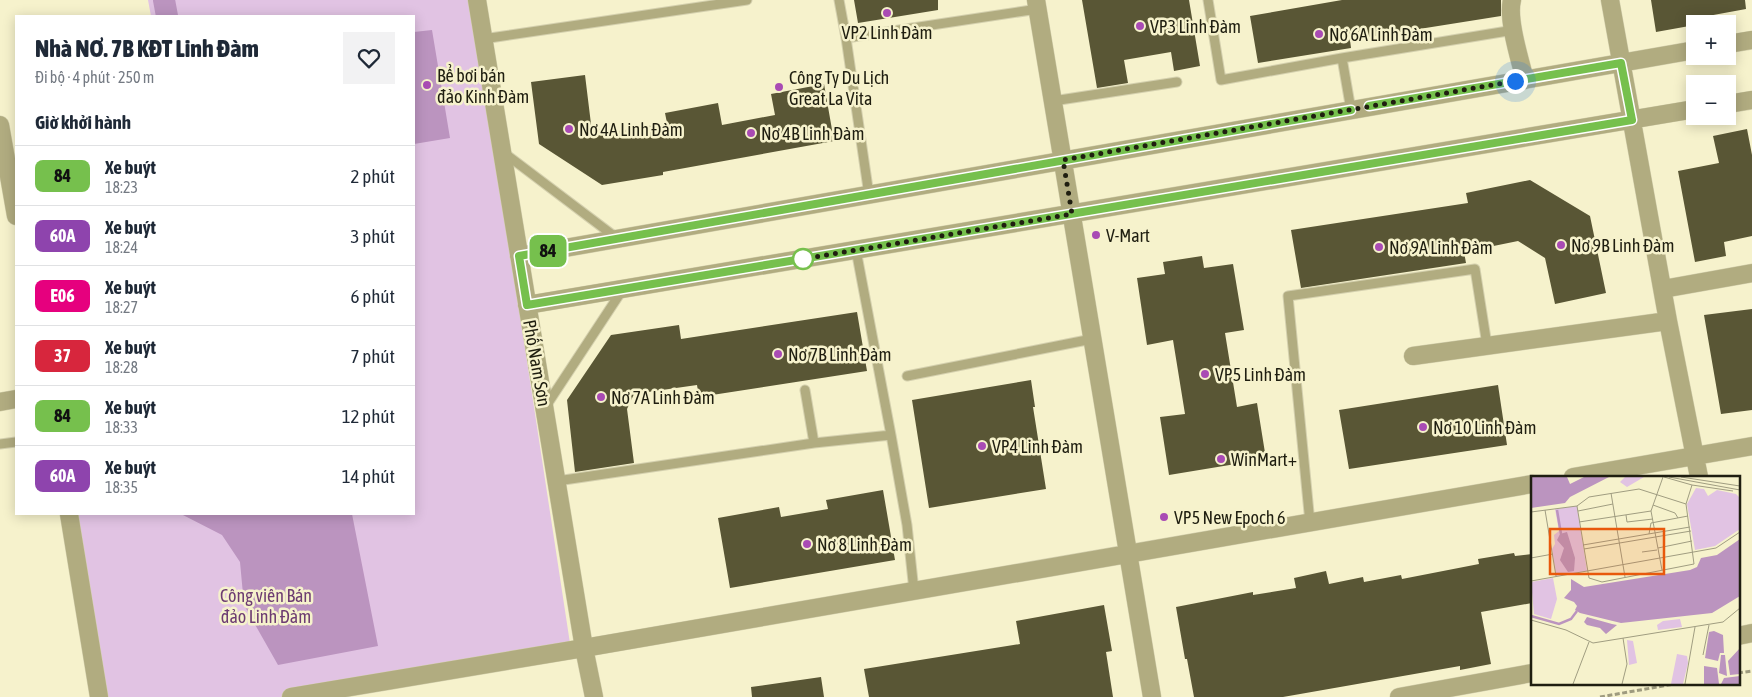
<!DOCTYPE html>
<html lang="vi">
<meta charset="utf-8">
<style>
body{margin:0;font-family:"Asap Condensed",sans-serif;background:#f2f2f3;color:#1f2937;height:100vh;display:flex;flex-direction:column;font-size:19px;white-space:nowrap}
*{box-sizing:border-box;margin:0}
p{font-size:16px;color:#747a83}
.icon{flex:none;width:28px;height:28px;fill:none;stroke:currentColor;stroke-width:2;stroke-linecap:round;stroke-linejoin:round}
.map{position:relative;flex:1;overflow:hidden}
.details{position:absolute;left:15px;top:15px;width:400px;height:500px;display:flex;flex-direction:column;background:#fff;border-radius:0px;box-shadow:0 2px 12px #0003}
.details>*{flex:none}
.badge{padding:0 10px;border-radius:8px;font-size:18px;line-height:32px}
.buttons{position:absolute;left:1686px;top:15px;display:grid;gap:10px}
.buttons a{display:grid;place-items:center;width:50px;height:50px;border-radius:0px;background:#fff;box-shadow:0 2px 12px #0003;font-size:25px}
.you{position:absolute;width:25px;height:25px;margin:-12px;border:4px solid #fff;border-radius:50%;background:#1a73e8;box-shadow:0 0 0 8px #1a73e833}
.map>.badge{position:absolute;translate:-50% -50%;box-shadow:0 0 0 2px #fff}
h2{padding:0 20px;font-size:19px;line-height:45px}
.round{display:grid;place-items:center;flex:none;width:52px;height:52px;border-radius:0px;background:#f2f2f3}
.head{display:flex;align-items:center;justify-content:space-between;height:85px;padding:0 20px}
h1{font-size:24px;font-weight:800;line-height:38px}
ul{padding:0;list-style:none}
li{display:flex;align-items:center;gap:15px;height:60px;padding:0 20px;border-top:1px solid #e0e1e3}
li div{flex:1}
li b{display:block;font-size:19px}
li em{font-style:normal}
li .badge{min-width:55px;font-weight:700;text-align:center}
.map>svg:first-child{display:block}
</style>
<div class="map">
<svg width="1752" height="697" viewBox="0 0 1752 697">
<rect width="100%" height="100%" fill="#f6f2cc"/>
<path fill="#e1c3e3" d="M148,0H472L571,650L291,697H99L68,514H414V16H151Z"/>
<path fill="#bb94bf" d="M432,30L450,138L414,144V32Z
M181,514H352L378,646L278,665L244,605L240,562L222,535Z"/>
<g fill="none" stroke-linecap="round" stroke-linejoin="round">
<path stroke="#bb94bf" stroke-width="22" d="M164,0L167,16"/>
</g>
<path fill="#595635" d="M854,0H938V10L858,23Z
M1082,0H1189L1200,66L1174,71L1171,52L1124,60L1128,83L1097,88Z
M1342,0H1501V16L1350,40L1351,48L1258,63L1250,16Z
M1651,0H1745L1746,9L1697,18L1698,24H1695V25L1656,32Z
M585,75L591,124L606,133L667,123L665,113L718,103L722,125L775,115L771,94L824,84L834,141L663,172V175L602,185L539,144L531,82Z
M1747,129L1752,155V236L1724,242L1726,256L1695,262L1678,171L1719,163L1713,136Z
M1530,180L1590,216L1606,293L1555,304L1545,258L1518,241L1464,252L1466,263L1301,288L1291,230L1468,203L1466,193Z
M1202,256L1204,268L1233,264L1244,330L1225,333L1237,407L1257,403L1266,459L1169,475L1160,417L1185,414L1173,340L1147,345L1137,278L1165,274L1163,262Z
M1752,309V410L1721,414L1704,315Z
M857,312L867,371L699,397L697,385L634,394L627,409L634,463L575,472L567,400L611,335L679,325L681,339Z
M1031,380L1035,407H1033L1046,489L929,508L912,400Z
M1498,385L1507,445L1349,469L1339,410Z
M883,490L895,560L730,588L718,518L779,507L781,517L828,509L826,500Z
M1514,553L1515,556L1532,554V603L1481,612L1491,664L1460,670V666L1283,697H1194L1187,659H1185L1176,607L1253,592V595L1296,588L1294,578L1326,571L1329,584L1363,577L1364,582L1401,575L1402,579L1479,564L1478,559Z
M1104,605L1112,651L1106,652L1113,697H869L864,669L1020,644L1016,621Z
M821,677L824,697H752L751,687Z"/>
<g fill="none" stroke-linecap="round" stroke-linejoin="round">
<defs>
<path id="service" d="M839,0L846,38L869,195
M1208,0L1221,80L1342,58L1514,30
M846,38L1038,9
M483,39L747,0
M1342,58L1351,110
M1053,101L1177,82
M503,152L618,239
M856,250L891,435
M907,376L1092,339
M805,390L814,443
M546,406L623,289
M0,444L16,442
M557,481L814,443L891,435L907,525L914,591
M1310,523L1288,296L1475,269L1487,345"/>
<path id="minor" d="M477,0L584,648L594,697
M1036,0L1152,697
M1512,0C1507,19 1520,60 1525,80
M1610,0L1668,321L1699,477
M1728,44L1752,40
M1728,104L1752,100
M0,125L16,216
M519,256L1695,50
M1663,289L1752,273
M527,305L1695,109
M1413,356L1668,321
M0,402L16,399
M1573,477L1752,446
M69,514L99,697
M1738,636L1752,633
M291,697L584,648L1532,484
M1399,697L1532,673"/>
</defs>
<use href="#service" stroke="#d4d0ae" stroke-width="11"/>
<use href="#minor" stroke="#d4d0ae" stroke-width="19"/>
<path stroke="#9e9b7f" stroke-width="3" stroke-dasharray="5 2.5" stroke-linecap="butt" d="M1738,673L1752,671
M1600,697L1680,683"/>
<use href="#service" stroke="#b1ac80" stroke-width="9"/>
<use href="#minor" stroke="#b1ac80" stroke-width="18"/>
</g>
<g fill="none" stroke-linecap="round" stroke-linejoin="round">
<defs>
<path id="line" d="M1351,110L519,256L527,305L1632,120L1621,63L1369,106"/>
</defs>
<use href="#line" stroke="#fff" stroke-width="11"/>
<use href="#line" stroke="#76c04d" stroke-width="8"/>
<path stroke="#1f1e10" stroke-width="5" stroke-dasharray="0 9" d="M803,259L797,260L1072,214L1063,160L1515,81"/>
</g>
<g fill="#a94bb4" stroke="#f6f2cc" stroke-width="2">
<circle cx="887" cy="13" r="5"/>
<circle cx="1140" cy="26" r="5"/>
<circle cx="1319" cy="34" r="5"/>
<circle cx="427" cy="85" r="5"/>
<circle cx="779" cy="87" r="5"/>
<circle cx="569" cy="129" r="5"/>
<circle cx="751" cy="133" r="5"/>
<circle cx="1096" cy="235" r="5"/>
<circle cx="1561" cy="245" r="5"/>
<circle cx="1379" cy="247" r="5"/>
<circle cx="778" cy="354" r="5"/>
<circle cx="1205" cy="374" r="5"/>
<circle cx="601" cy="397" r="5"/>
<circle cx="1423" cy="427" r="5"/>
<circle cx="982" cy="446" r="5"/>
<circle cx="1221" cy="459" r="5"/>
<circle cx="1164" cy="517" r="5"/>
<circle cx="807" cy="544" r="5"/>
</g>
<circle fill="#fff" stroke="#76c04d" stroke-width="2.5" cx="803" cy="259" r="10"/>
<g text-anchor="middle" dominant-baseline="central" stroke-width="5" stroke-linejoin="round" paint-order="stroke">
<g font-size="18" fill="#1f1e10" stroke="#f6f2cc" text-anchor="start">
<text x="1150" y="26">VP3 Linh Đàm</text>
<text x="887" y="32" text-anchor="middle">VP2 Linh Đàm</text>
<text x="1329" y="34">Nơ 6A Linh Đàm</text>
<text x="437" y="75">Bể bơi bán<tspan x="437" dy="21">đảo Kinh Đàm</tspan></text>
<text x="789" y="77">Công Ty Du Lịch<tspan x="789" dy="21">Great La Vita</tspan></text>
<text x="579" y="129">Nơ 4A Linh Đàm</text>
<text x="761" y="133">Nơ 4B Linh Đàm</text>
<text x="1106" y="235">V-Mart</text>
<text x="1571" y="245">Nơ 9B Linh Đàm</text>
<text x="1389" y="247">Nơ 9A Linh Đàm</text>
<text x="788" y="354">Nơ 7B Linh Đàm</text>
<text x="1215" y="374">VP5 Linh Đàm</text>
<text x="611" y="397">Nơ 7A Linh Đàm</text>
<text x="1433" y="427">Nơ 10 Linh Đàm</text>
<text x="992" y="446">VP4 Linh Đàm</text>
<text x="1231" y="459">WinMart+</text>
<text x="1174" y="517">VP5 New Epoch 6</text>
<text x="817" y="544">Nơ 8 Linh Đàm</text>
</g>
<g font-size="18" fill="#1f1e10" stroke="#f6f2cc">
<text transform="translate(537 363) rotate(80)">Phố Nam Sơn</text>
</g>
<g font-size="18" fill="#6d3c72" stroke="#f6f2cc">
<text x="266" y="595">Công viên Bán<tspan x="266" dy="21">đảo Linh Đàm</tspan></text>
</g>
</g>
<g transform="translate(1531 476)">
<rect width="209" height="209" fill="#f6f2cc"/>
<path d="M94,1H113L96,11L89,6ZM165,12L173,13L177,20L186,14L205,18L209,22V53L184,70L164,74L156,28ZM46,30L56,95L25,100L21,73L24,68L23,59L28,55L24,33ZM22,102L26,123L20,143L3,138L0,106ZM149,143L151,151L127,154L126,149L132,145ZM96,164L102,165L106,187L98,189ZM146,178L156,180L157,187L152,208H140Z" fill="#e1c3e3"/>
<path d="M0,1H36L39,8L53,1H78L39,21L34,27L0,32ZM36,56L44,82L43,95L37,96L29,84L33,72L26,64L29,58ZM209,63V120L181,137L90,147L49,137L44,134L46,130L43,126L33,122L40,114V103L53,111L159,94L166,91L170,82L186,79ZM56,141L81,148L86,149L75,158L69,152L56,149L53,146ZM183,155L192,159L193,177H189L187,185L174,182L178,156ZM209,172V198L199,199L197,185ZM190,179H194L196,200L188,197ZM173,190L186,192L188,208H173ZM209,200V208H190L193,202Z" fill="#bb94bf"/>
<path fill="none" stroke="#bb94bf" stroke-width="2.5" d="M26,34L30,58M0,140L28,148L40,143L46,135"/>
<path fill="none" stroke="#a09d81" stroke-width="1" d="M133,1L161,9L202,15M138,1L209,14M150,1L209,10M80,17L94,101M122,29L144,37L147,42M46,30L58,102L71,106L163,88L155,28L161,9M14,34L25,100M47,35L82,28M0,36L46,30L58,21L108,13L155,28M95,39L96,46L122,43M48,46L120,35M118,58L120,47L157,40M52,69L159,51M127,72L161,65M53,73L160,55M111,76L126,74M0,82L22,78M131,94L120,35L132,1M0,105L185,72L209,56M0,144L35,154L62,167L192,146L209,132M172,179L178,149M42,208L58,166M91,208L96,188L92,162M154,208L164,151"/>
<path fill="#e8590c" fill-opacity="0.15" stroke="#e8590c" stroke-width="2.5" d="M19,53H133V98H19Z"/>
<rect width="209" height="209" fill="none" stroke="#1f1e10" stroke-width="2.5"/>
</g>
</svg>
<div class="buttons">
<a>+</a>
<a>−</a>
</div>
<div class="you" style="left:1515px;top:81px"></div>
<b class="badge" style="left:548px;top:251px;background:#76c04d;color:#111">84</b>
<section class="details">
<div class="head"><div><h1>Nhà NƠ. 7B KĐT Linh Đàm</h1><p>Đi bộ · 4 phút · 250 m</p></div><a class="round"><svg class="icon" aria-label="heart" viewBox="0 0 24 24"><path d="M12 20l-8-8c-3-5 5-10 8-4 3-6 11-1 8 4z"/></svg></a></div>
<h2>Giờ khởi hành</h2>
<ul>
<li><span class="badge" style="background:#76c04d;color:#111">84</span><div><b>Xe buýt</b><p>18:23</p></div><em>2 phút</em></li>
<li><span class="badge" style="background:#8e44ad;color:#fff">60A</span><div><b>Xe buýt</b><p>18:24</p></div><em>3 phút</em></li>
<li><span class="badge" style="background:#e6007e;color:#fff">E06</span><div><b>Xe buýt</b><p>18:27</p></div><em>6 phút</em></li>
<li><span class="badge" style="background:#d7263d;color:#fff">37</span><div><b>Xe buýt</b><p>18:28</p></div><em>7 phút</em></li>
<li><span class="badge" style="background:#76c04d;color:#111">84</span><div><b>Xe buýt</b><p>18:33</p></div><em>12 phút</em></li>
<li><span class="badge" style="background:#8e44ad;color:#fff">60A</span><div><b>Xe buýt</b><p>18:35</p></div><em>14 phút</em></li>
</ul>
</section>
</div>
